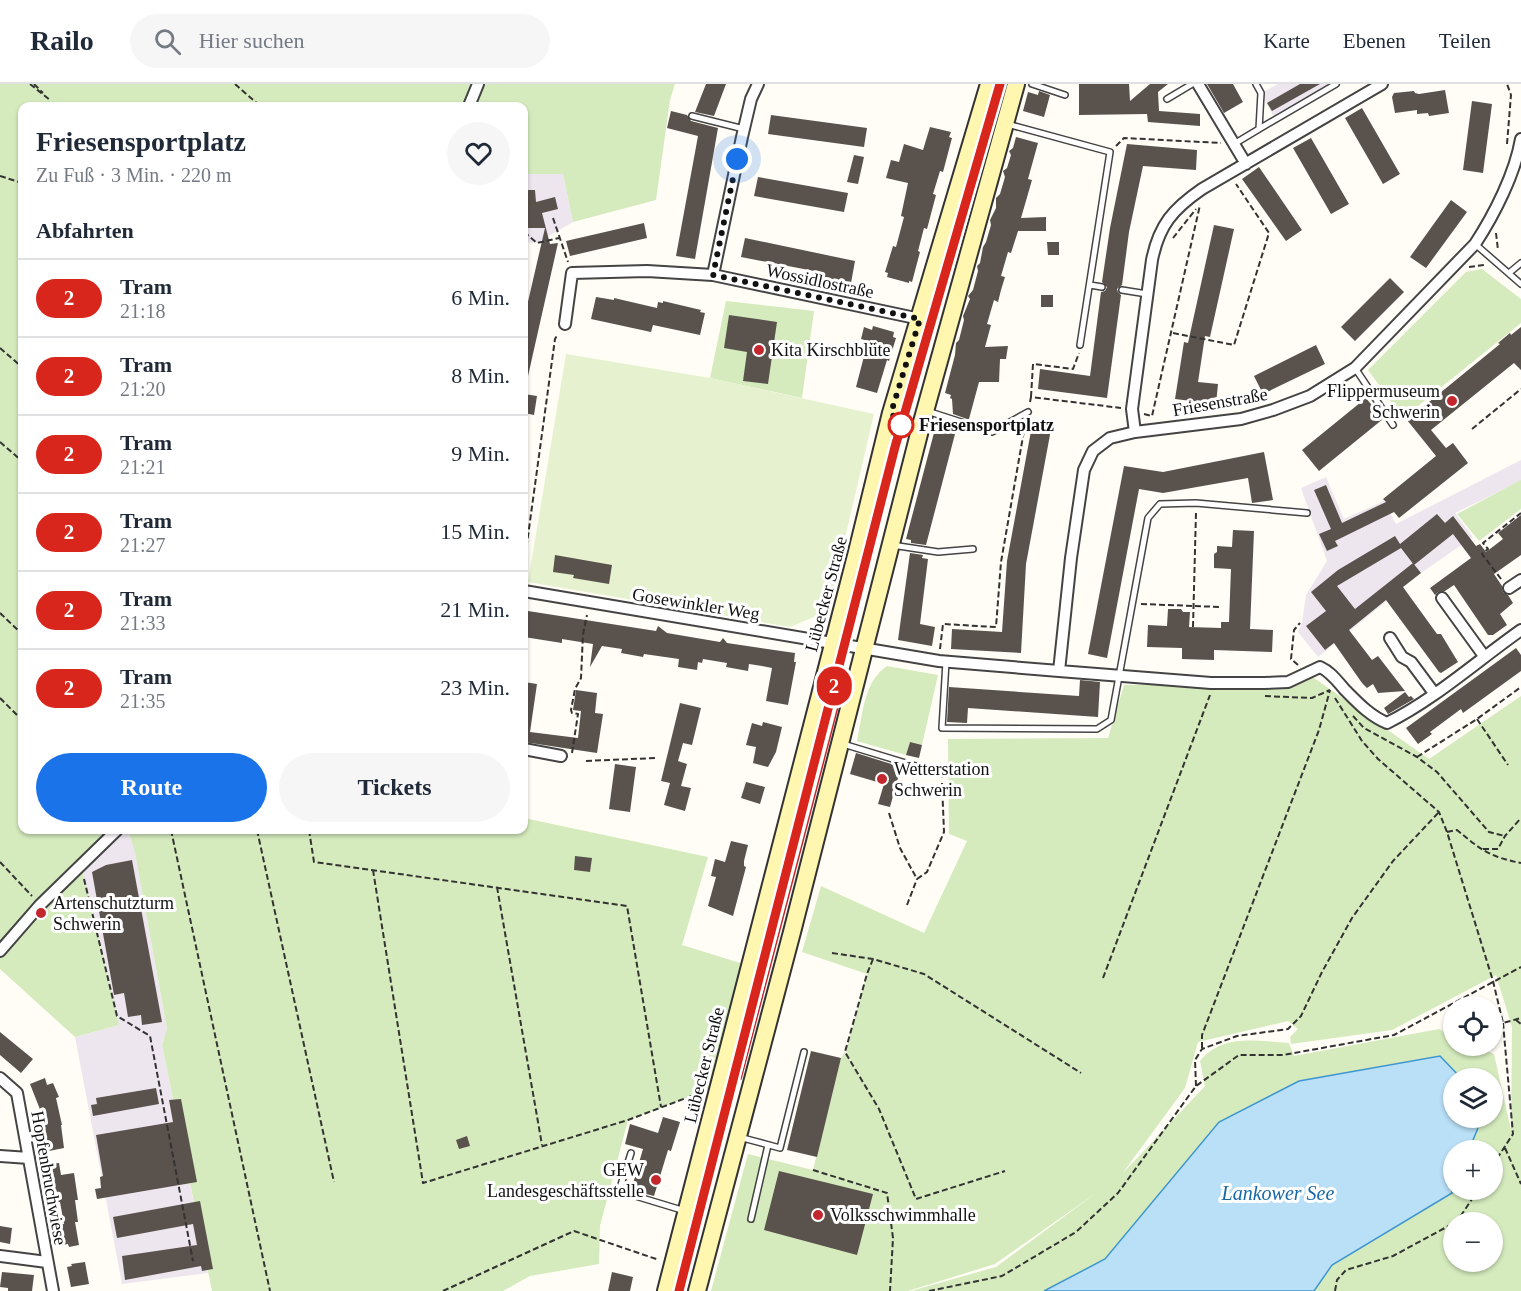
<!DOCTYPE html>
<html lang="de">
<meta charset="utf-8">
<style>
body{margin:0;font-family:"Times New Roman",serif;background:#f6f6f7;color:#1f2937;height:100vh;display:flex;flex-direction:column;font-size:22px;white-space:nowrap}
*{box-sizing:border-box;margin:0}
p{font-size:20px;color:#747a83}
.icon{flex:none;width:33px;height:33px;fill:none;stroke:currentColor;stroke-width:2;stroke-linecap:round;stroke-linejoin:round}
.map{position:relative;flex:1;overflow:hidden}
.details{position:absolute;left:18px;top:18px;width:510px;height:732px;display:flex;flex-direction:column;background:#fff;border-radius:12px;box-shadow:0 2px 4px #0004}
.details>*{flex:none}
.badge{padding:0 12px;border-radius:20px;font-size:21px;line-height:39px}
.controls{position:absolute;left:1443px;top:912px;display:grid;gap:12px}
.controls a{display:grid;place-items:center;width:60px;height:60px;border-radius:50%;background:#fff;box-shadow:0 2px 4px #0004;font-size:30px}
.you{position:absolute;width:30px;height:30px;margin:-15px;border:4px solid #fff;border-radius:50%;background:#1a73e8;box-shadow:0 0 0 9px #1a73e833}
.map>.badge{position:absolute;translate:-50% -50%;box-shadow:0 0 0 3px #fff}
h2{padding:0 18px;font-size:22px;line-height:54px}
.round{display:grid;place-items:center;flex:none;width:63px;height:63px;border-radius:32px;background:#f6f6f7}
.head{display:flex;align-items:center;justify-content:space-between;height:102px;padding:0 18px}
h1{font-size:28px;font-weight:700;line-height:45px}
.button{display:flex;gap:12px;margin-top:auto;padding:12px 18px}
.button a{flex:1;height:69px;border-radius:36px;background:#1a73e8;color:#fff;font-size:24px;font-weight:700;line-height:69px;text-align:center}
.button a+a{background:#f6f6f7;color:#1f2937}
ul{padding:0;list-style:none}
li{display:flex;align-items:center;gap:18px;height:78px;padding:0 18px;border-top:2px solid #e0e1e3}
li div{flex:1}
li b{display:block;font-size:22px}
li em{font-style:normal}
li .badge{min-width:66px;font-weight:700;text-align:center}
header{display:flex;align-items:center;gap:36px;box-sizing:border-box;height:84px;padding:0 30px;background:#fff;border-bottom:2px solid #e0e1e3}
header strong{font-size:28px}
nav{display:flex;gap:33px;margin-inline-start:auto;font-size:21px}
.search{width:420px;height:54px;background:#f6f6f7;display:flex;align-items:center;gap:15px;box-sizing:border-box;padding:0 21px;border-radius:33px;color:#747a83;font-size:22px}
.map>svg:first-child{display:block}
</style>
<header>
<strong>Railo</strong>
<div class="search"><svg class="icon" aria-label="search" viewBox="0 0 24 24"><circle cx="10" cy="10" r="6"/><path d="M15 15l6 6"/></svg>Hier suchen</div>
<nav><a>Karte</a><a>Ebenen</a><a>Teilen</a></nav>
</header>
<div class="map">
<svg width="1521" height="1207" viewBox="0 0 1521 1207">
<rect width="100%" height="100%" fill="#fffdf5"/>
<path fill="#eee6ef" d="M1278,0H1336L1275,35L1261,9Z
M524,90H563L573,138L537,159L524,158Z
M1521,376V397L1455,429L1473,453L1421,489L1318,573L1298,548L1302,539L1306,511L1327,477L1301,404L1326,393L1344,435L1384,417L1396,440Z
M117,746H128L135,769L167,946L162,961L208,1189L122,1200L75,953L119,941L81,781Z"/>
<path fill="#d5ebbd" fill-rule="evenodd" d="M0,0H675L670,16L656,116L573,138L563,90H524V22H22V746H117L81,781L119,941L75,953L0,885Z
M1482,185L1521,215V239L1403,334L1368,286L1466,188Z
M726,217L814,227L802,314L710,294Z
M1521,396V425L1479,457L1457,430Z
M887,582L938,591L922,661L910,658L906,671L857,657C863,631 863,598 887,582Z
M1307,589L1429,675L1521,612V1207H1314L1332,1181L1452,1109L1454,1106H1492V1066H1469L1482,1034H1492V994H1461L1440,972L1219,1038L1105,1175L1044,1207H911L996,1183L1096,1109L995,1180L908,1207H711L748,1070L813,1086L841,974L845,968L862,996L846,967L867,890L802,868L821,802L924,849L967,757L949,750L948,655L1108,654L1124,601L1264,599ZM1496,891L1512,943L1511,1046L1494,970L1475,962H1454L1453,952L1439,945L1294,972L1289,959C1258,957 1222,949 1200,977L1205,1002L1122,1090L1185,1004L1198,958L1288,937L1298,945L1290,953L1291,960L1392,946ZM1454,1138H1492V1178H1454Z
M524,734L708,773L682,861L750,882L719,1002L628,1036L600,1142L599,1180L530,1192L503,1207H212L162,961L167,945L135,769L128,746H524Z"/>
<path fill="#e6f2cf" d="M566,270L710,294L874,330L828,527L790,543L528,498Z"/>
<path fill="#b9e0f7" stroke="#3f96cf" stroke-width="1.5" d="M1440,972L1461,994H1454V1034H1482L1469,1066H1454L1452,1109L1332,1181L1314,1207H1044L1105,1175L1219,1038L1299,997Z"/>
<path fill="#5a524d" d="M706,0H726L714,32L695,28Z
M1079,0H1129L1130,17L1150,0H1168L1158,8L1159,27L1200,30V42L1148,38L1147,30L1079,31Z
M1207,0H1233L1243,18L1224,29Z
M1300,0H1320L1272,27L1267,19Z
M1445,6L1449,29L1429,32L1428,29L1417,30V26L1395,29L1392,13L1394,9L1414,7L1415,9L1419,10Z
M1039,7L1050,11L1044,33L1023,27L1028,8L1038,11Z
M1472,17L1492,20L1483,89L1463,86Z
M1362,24L1400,90L1383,100L1345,34Z
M671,27L687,31L691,37L718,44L695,175L676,172L698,52L667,44Z
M771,31L867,44L864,63L768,50Z
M930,43L951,48L949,53L952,54L943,88L940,87L933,110L936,111L927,145L924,144L918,167L920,168L912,198L909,197V199L887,193L888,189L885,188L893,162L896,163L904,133L901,132L908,99L886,94L891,76L899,78L904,60L923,66Z
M1016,53L1038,59L1028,95L1032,96L1021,134L1046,133V147H1018L1011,169L1008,168L1001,192L1005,193L1001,206L998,218L994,216L987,240L991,241L985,263L1008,262L1006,275H1000L999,298H979L969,335H967L953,330L952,315L950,314L951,311L945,309L955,271L956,259L959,256L964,236L963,232L970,215L968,212L973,206L978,187L977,182L980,179L983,163L986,158L991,141L990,136L996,124V114L1000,110L1005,93L1003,87L1007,84L1011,71L1009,67L1013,64Z
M1311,54L1349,120L1331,130L1293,64Z
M1127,60L1197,66L1196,86L1143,82L1129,148L1122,201L1117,205L1118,208L1121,211L1107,314L1038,305L1040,285L1090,292L1101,208L1105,207L1107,203L1102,198L1110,144Z
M854,71L864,73L858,100L847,98Z
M1259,83L1302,146L1286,157L1242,95Z
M758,93L848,109L844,128L754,112Z
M524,106H535L536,118L555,113L558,125L542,129L550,160L558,159L528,292H524V235L545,144H525Z
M1451,116L1467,128L1426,184L1410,173Z
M644,139L647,154L570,172L566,157Z
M1214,141L1234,145L1210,253L1205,252L1198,298L1218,300L1216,320L1175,315L1184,258L1188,259Z
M745,154L855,177L851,199L813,191L814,187L741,173Z
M1047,158H1059V171H1048Z
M1390,194L1404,208L1355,257L1341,243Z
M1041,211H1053V223H1041Z
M596,213L614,216V214L657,224L658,218L663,219V217L701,226L700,228L705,229L700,251L653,241L651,248L591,235Z
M729,231L777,238L768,300L743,297L747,268L724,264Z
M873,242L894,248L893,253L896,254L889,277L887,276L877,309L856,303L868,257L861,255L864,243L872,246Z
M1521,243V286L1514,279L1431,346L1446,364L1453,359L1468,379L1399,434L1394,428L1335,457L1338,462L1327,467L1319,450L1331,445L1314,406L1326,401L1342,439L1386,418L1383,415L1436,372L1407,336L1500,260L1498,259L1510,249L1511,251Z
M1316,261L1325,280L1263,310L1254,292Z
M524,310L537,312L534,331L524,329Z
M1366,314L1383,335L1319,387L1302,366Z
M1033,336L1052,340L1026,480L1021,569L951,565L952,545L1002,548L1007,477Z
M935,345L955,350L926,461L911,459V456L906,455Z
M1264,368L1273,416L1252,419L1248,394L1163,409L1139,405L1107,574L1088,570L1124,382L1163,388Z
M1437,430L1445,439L1453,432L1476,462L1480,460L1486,468L1503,455L1498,449L1521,431V471L1494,490L1502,502L1503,508L1508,511L1513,519L1500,530L1507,541L1493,551H1488L1454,501L1445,507L1438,508L1435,511L1430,504L1471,474L1453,450L1414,481L1401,464L1337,502L1355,525L1413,479L1421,489L1403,503L1437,550H1441L1458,578L1441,589L1439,588L1386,516L1349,546L1372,576L1378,572L1405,607L1378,609L1373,600L1367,604L1362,599L1334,559L1325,566L1306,542L1326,527L1311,508L1338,486L1395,452L1400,460Z
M1233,446L1254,447L1250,545L1273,546L1272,568L1214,566V576L1182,575V564L1147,563L1148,541L1167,542L1168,525H1181L1183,528H1190L1189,543L1221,544V538H1229L1231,485L1214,484V470L1217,468V462L1232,463Z
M910,469L923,471L922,474L928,475L920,540L935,543L932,562L898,556Z
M555,471L612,481L609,500L573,494L574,491L553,488Z
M528,527L656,547L658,542L667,549L720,558L723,554L727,559L795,569L794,578H796L788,621L766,617L772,584L762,582L749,580L748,587L726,583L727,579L703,575L702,579L698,578L697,586L678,583L679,575L644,570L643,573L621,569L622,565L602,562L590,583L593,560L562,555V559L524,553Z
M1516,564L1521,571V587L1463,629L1461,625L1430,648L1432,650L1418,660L1406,644Z
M1080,596L1100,598L1098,633L968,624L967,639L947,638L949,603L1079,612Z
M524,598L537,600L530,648L578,654L581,627L573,626L576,606L597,609L595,629L603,630L597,669L524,658Z
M1405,608L1409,613L1411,612L1414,615L1388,630L1384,624Z
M680,619L701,624L692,661L683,659L678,677L687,680L681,702L691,704L685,727L664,721L670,699L661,697Z
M763,638L782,643L776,668L768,683L753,679L756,663L746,661L752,639L762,642Z
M910,658L922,661L919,674L906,671Z
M856,669L901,683L890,723L878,720L884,700L850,690Z
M615,680L636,683L630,728L609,725Z
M746,698L765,703L760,720L741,714Z
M731,757L748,761L744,777V782L746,783L733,832L708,822L716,793L711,792L715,775L725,778Z
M575,772L592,774L590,788L574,786Z
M132,776L162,938L142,941L141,931L128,933L124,909L114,911L92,788L106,781Z
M0,948L33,975L21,989L0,971Z
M811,967L841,974L817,1073L787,1066Z
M45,994L47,1001L53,999L59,1013L56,1014L62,1041H61L64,1064L49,1067L43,1033L30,1000Z
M156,1004L159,1020L93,1032L91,1021L97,1020L96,1014Z
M181,1015L197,1098L97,1115L95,1105L101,1104L100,1093L103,1092L96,1051L173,1038L169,1016Z
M663,1033L680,1038L671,1067L668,1066L654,1112L631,1106L643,1065L625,1060L630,1040L658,1049Z
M467,1052L470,1062L459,1065L456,1056Z
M59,1079L61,1091L74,1089L78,1116H75L78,1138H75L79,1161L69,1163L68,1160L61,1161L58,1141L64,1140L60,1118L54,1119L49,1091H45L43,1081Z
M779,1087L873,1110L857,1171L764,1146Z
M200,1117L213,1185L202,1187L201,1182L125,1196L122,1172L197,1161L193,1140L117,1154L113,1133Z
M0,1142L12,1144L10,1160L0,1158Z
M85,1178L89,1200L71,1203L67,1183L72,1182L71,1180Z
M2,1188L34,1191L32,1207H8V1204L0,1203Z
M612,1188L633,1193L630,1207H608Z"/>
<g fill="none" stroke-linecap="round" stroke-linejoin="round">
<defs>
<path id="lane" d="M1032,0L1065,11
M1167,15L1192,0
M692,32L744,45
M1007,40L1110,68L1080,261
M1259,45L1336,0
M1234,60L1259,45L1261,9L1256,0
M1475,160L1521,200
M1509,189L1521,179
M1090,201L1102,203
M1122,206L1147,210
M1355,284L1393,341
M927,327L992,348L1028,328
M892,461L938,468L973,465
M946,578L942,644L1097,645L1111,636L1148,434L1160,420L1196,419L1307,429
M843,660L942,690
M739,1053L780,1064L804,968
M631,1069L619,1107L685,1127
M751,1135L768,1061"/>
<path id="street" d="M1198,0L1246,80
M469,22L478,0
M713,191L742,53L751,15L758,0
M565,240L572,189L647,187L713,191L920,235
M1135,348L1132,325L1152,176C1159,141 1173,125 1202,105L1382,0
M1509,504L1521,496
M524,507L939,577L1059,587L1071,474L1084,386L1093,367L1110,354L1135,348L1241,335L1273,326L1310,312L1355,284L1475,160C1494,131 1515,90 1521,55
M1442,514L1484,572
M1390,554L1402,573L1411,578L1434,609
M1059,587L1211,599H1264L1288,598L1320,583C1331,588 1337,597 1345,606C1358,619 1370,632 1387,639C1435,615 1477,577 1521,546
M524,665L561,672
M0,867L40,821L117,746
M0,994L17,1009L53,1207
M0,1072L29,1074
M0,1172L47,1178"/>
<path id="secondary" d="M666,1207L857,468L891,329L989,0
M697,1207L792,848L922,338L1016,0"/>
</defs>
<use href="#lane" stroke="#444" stroke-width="8"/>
<use href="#street" stroke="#444" stroke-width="14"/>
<use href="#secondary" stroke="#333" stroke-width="20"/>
<path stroke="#333" stroke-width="2" stroke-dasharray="6 3" stroke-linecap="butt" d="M30,0L50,16
M34,0L43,9
M235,0L260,22
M1507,60L1511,11L1507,0
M1116,62L1124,54L1221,59
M0,92L22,99
M553,134L568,178
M524,148L537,159L559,154
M1496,149L1498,166
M1173,154L1196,125
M1469,183L1484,181
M1173,249L1234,261L1269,149L1236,100
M0,264L22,283
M1031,313L1033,280L1073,285L1079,269
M1030,318L1031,313L1121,324
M1144,330L1152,332L1200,121
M1472,345L1521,305
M0,358L22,377
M524,481L555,255L558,250
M1501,495L1482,470L1488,465L1483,459L1521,429
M1141,520L1220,523
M0,529L22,550
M1193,543L1196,428
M940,565L943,540L996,543L1001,478L1025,341
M1298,581L1291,575L1294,546L1300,539
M1265,612L1312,614L1330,606
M0,614L22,636
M1335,614L1362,657L1378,675L1439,728L1447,748L1493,897L1503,939L1521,934
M1353,632L1364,644L1417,673L1437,688L1489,748L1505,752
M1477,635L1508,681
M572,669L578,630L572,629L571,626L575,605L581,594L583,550L587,531
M1417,673L1477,635L1521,603
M586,677L656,674
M889,729L900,764L917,795L927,788L944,748L942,699
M171,746L270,1207
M257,746L334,1098
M309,746L314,778L627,822L661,1023
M1447,748L1457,746C1481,766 1490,773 1521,779
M1483,765H1498L1505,752L1521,734
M0,778L32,812
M373,786L423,1099L628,1036L702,1008
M84,795L117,932L150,952L193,1177
M497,803L542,1061
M907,821L917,795
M832,869L873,875L924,890L1081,989
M873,875L867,890L845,968L879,1025L916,1115L1005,1087
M1103,894L1210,611
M1516,936L1521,940
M1202,964V951L1319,646L1330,606
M1196,1002L1195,976L1202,965L1237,952L1288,945L1301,932L1322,888L1352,834L1393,777L1439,728
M1505,1064L1521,1100
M1492,1082L1513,1050L1503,939
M813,1086L887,1109L893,1154L890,1207
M1454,1138L1458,1136L1478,1106
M443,1207L574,1147L659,1176
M929,1207L1002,1192L1076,1148L1118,1109L1196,1002L1239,971H1283L1394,951L1521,883
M1335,1207L1337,1196L1346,1186L1393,1172L1454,1139"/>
<use href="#lane" stroke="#fff" stroke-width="5"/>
<use href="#street" stroke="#fff" stroke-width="10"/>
<use href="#secondary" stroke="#fff6b0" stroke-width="16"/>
<path stroke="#c4262e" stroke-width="1.5" d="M741,995L840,615
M679,1207L895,363L1000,0"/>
</g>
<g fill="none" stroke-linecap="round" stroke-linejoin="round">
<defs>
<path id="line" d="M679,1207L895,363L1000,0"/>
</defs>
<use href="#line" stroke="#fff" stroke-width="14"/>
<use href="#line" stroke="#d9261c" stroke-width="9"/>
<path stroke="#111" stroke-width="6" stroke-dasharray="0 10.8" d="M737,75L713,191L920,235L891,329L901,341"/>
</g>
<g fill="#c4262e" stroke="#fff" stroke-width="2">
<circle cx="759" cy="266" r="6"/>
<circle cx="1452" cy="317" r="6"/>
<circle cx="882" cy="695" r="6"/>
<circle cx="41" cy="829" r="6"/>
<circle cx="656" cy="1096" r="6"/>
<circle cx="818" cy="1131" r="6"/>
</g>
<circle fill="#fff" stroke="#d9261c" stroke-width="3" cx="901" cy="341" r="12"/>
<g text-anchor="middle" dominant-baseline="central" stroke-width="6" stroke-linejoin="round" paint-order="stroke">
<g font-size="18" fill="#111" stroke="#fff">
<text transform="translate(820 197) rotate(12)">Wossidlostraße</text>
<text transform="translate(1220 318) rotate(-10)">Friesenstraße</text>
<text transform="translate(826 510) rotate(-75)">Lübecker Straße</text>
<text transform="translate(696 520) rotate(9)">Gosewinkler Weg</text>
<text transform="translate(704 981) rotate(-76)">Lübecker Straße</text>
<text transform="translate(49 1094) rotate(80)">Hopfenbruchwiese</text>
</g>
<g font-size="18" fill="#111" stroke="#fff" text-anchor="start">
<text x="771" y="266">Kita Kirschblüte</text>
<text x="1440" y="307" text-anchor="end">Flippermuseum<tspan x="1440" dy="21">Schwerin</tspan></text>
<text x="894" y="685">Wetterstation<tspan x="894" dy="21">Schwerin</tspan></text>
<text x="53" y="819">Artenschutzturm<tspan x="53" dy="21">Schwerin</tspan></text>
<text x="644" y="1086" text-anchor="end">GEW<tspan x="644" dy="21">Landesgeschäftsstelle</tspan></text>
<text x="830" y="1131">Volksschwimmhalle</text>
</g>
<g font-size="18" font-weight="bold" fill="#111" stroke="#fff" text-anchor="start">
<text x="919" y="341">Friesensportplatz</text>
</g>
<g font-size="20" font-style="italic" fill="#1768a6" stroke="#fff">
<text x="1278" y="1109">Lankower See</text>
</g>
</g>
</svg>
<div class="controls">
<a><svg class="icon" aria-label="locate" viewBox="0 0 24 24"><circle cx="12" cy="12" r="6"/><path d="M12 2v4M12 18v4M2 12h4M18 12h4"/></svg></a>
<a><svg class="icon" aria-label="layers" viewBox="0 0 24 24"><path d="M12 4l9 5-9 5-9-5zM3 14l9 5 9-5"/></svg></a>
<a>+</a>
<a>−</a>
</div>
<div class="you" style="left:737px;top:75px"></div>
<b class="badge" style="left:834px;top:602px;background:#d9261c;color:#fff">2</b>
<section class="details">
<div class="head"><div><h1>Friesensportplatz</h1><p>Zu Fuß · 3 Min. · 220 m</p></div><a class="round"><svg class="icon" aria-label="heart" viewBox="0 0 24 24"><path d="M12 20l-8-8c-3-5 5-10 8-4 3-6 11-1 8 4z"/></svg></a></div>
<h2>Abfahrten</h2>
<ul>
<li><span class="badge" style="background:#d9261c;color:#fff">2</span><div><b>Tram</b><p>21:18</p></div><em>6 Min.</em></li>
<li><span class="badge" style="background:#d9261c;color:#fff">2</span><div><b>Tram</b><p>21:20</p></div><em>8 Min.</em></li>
<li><span class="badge" style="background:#d9261c;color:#fff">2</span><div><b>Tram</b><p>21:21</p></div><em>9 Min.</em></li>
<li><span class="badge" style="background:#d9261c;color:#fff">2</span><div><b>Tram</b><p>21:27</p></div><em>15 Min.</em></li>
<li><span class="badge" style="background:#d9261c;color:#fff">2</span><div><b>Tram</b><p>21:33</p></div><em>21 Min.</em></li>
<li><span class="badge" style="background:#d9261c;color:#fff">2</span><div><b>Tram</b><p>21:35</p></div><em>23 Min.</em></li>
</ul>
<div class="button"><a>Route</a><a>Tickets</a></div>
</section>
</div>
